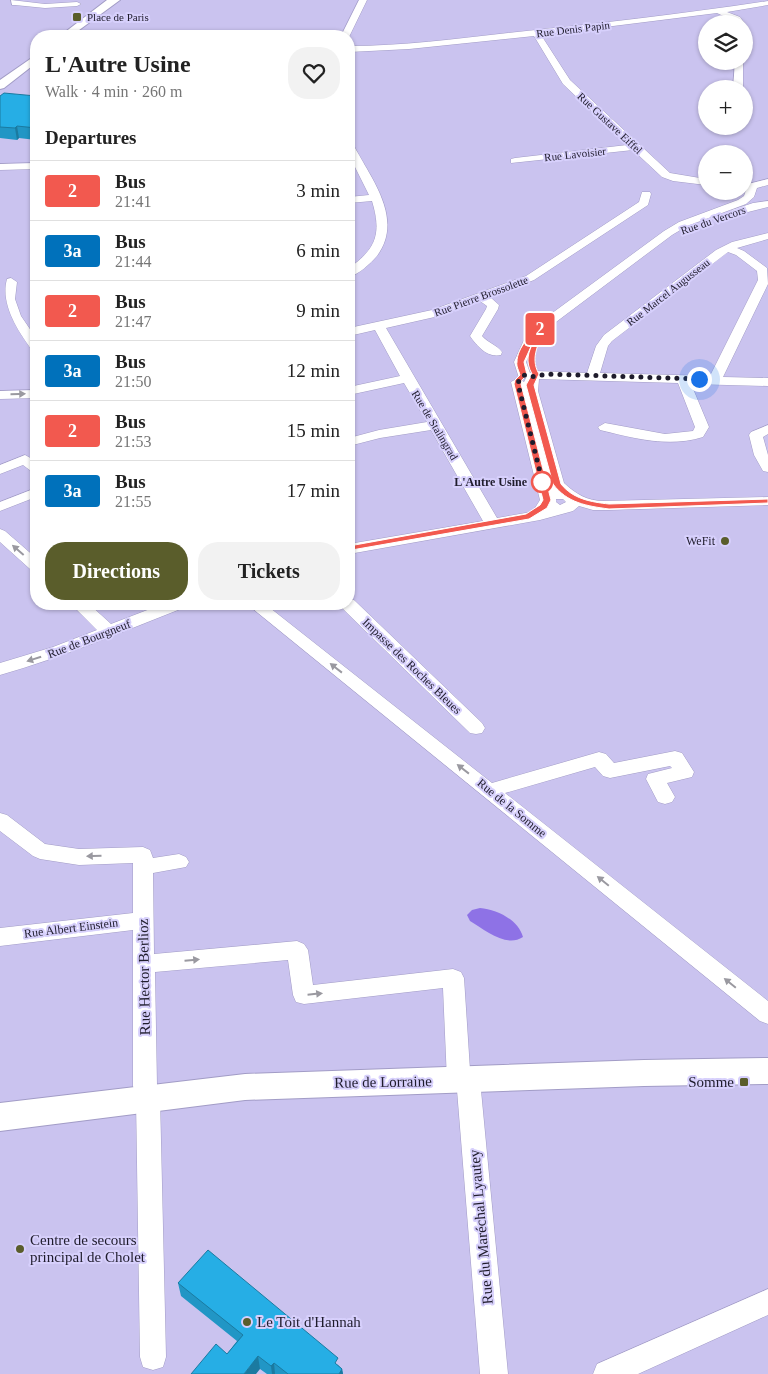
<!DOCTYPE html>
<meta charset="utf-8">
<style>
body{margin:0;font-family:Georgia,serif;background:#f2f2f2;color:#222;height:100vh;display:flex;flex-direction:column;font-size:19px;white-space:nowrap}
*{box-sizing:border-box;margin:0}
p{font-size:16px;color:#767676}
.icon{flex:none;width:28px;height:28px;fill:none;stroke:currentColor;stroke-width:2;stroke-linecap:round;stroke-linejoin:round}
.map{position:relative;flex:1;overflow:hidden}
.panel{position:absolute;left:30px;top:30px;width:325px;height:580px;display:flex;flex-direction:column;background:#fff;border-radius:20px;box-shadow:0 1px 4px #0004}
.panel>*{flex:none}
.badge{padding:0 10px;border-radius:4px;font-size:18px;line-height:32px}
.tools{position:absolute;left:698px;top:15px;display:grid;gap:10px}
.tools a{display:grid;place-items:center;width:55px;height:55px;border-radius:50%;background:#fff;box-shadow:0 1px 4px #0004;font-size:25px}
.you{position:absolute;width:25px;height:25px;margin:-12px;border:4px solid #fff;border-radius:50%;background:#1a73e8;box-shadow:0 0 0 8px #1a73e833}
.map>.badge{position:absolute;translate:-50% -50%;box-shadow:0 0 0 2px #fff}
h2{padding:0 15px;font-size:19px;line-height:45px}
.round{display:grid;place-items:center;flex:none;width:52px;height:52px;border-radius:20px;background:#f2f2f2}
.headline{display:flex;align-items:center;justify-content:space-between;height:85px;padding:0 15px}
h1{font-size:24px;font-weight:700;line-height:38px}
.action{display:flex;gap:10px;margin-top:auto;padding:10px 15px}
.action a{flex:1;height:58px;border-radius:20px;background:#5a5d2b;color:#fff;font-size:20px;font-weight:700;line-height:58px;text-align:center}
.action a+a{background:#f2f2f2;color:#222}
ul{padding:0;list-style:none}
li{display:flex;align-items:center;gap:15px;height:60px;padding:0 15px;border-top:1px solid #e0e0e0}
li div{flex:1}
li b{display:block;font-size:19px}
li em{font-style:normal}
li .badge{min-width:55px;font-weight:700;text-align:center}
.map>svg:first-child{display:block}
</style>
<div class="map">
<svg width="768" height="1374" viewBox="0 0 768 1374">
<rect width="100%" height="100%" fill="#cac3ef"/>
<path fill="#8e72e6" d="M480,908C497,910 518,919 523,937C506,948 485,930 470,921L467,915L472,910Z"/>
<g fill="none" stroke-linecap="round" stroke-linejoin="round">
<defs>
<path id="minor" d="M11,0L45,4L77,2L81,4L77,6L45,8L15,5H12Z
M359,0H367L349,37L341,36Z
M768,1V5L727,12L740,17L745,24L744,26V24H737L734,21L717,13L541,35L570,80L670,173L706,179V185L673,181L662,177L633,150L511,163V159L515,158L627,145L563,84L534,36L409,49L349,52V46C402,46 455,39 508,33C595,24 682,14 768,1Z
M735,61H743V89H733Z
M349,143L354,146C372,180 404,219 377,256C370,264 359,274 349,277V268C376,249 382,234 372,201L349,203V197L369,195L349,155Z
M36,163V169L0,170V164Z
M768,179V185L757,188L754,197L746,204L687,226L672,235L548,328L535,342L526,362L530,373L535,371L587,373L596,346L604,335L716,250L732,242L768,233V239L737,248L744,251L767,268L768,284L723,377L768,378V386L691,384L709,427L703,437C668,448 634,438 600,430L598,427L605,423L665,434L693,431L695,427L678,383L539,379L538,391L564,483C576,494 587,501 604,501L768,497V505L609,510H593L579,506L573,511L540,520L349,554V544L483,521L431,430L380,438L349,446V438L379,430L427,422L404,383L349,395V387L400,376L375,330L349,336V328L432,310L526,276L639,202L642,192H650L651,194L648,205L534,280L490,297L499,305L498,309L482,336C488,343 497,345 502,352L501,355C487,358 477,346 470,336L486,309L487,306L480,301L439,316L386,328L497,518L537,511L535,508L540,500L511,382L518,378L524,382L526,378H519L514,362L524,340L540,322L664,231L679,222L738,200L744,196L748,184ZM728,252L736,255L757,271L758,280L710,376L600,373L608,346L612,341ZM556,499H563L566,502L560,505L556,502Z
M768,201V207L736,215L731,212L732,210L753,203Z
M11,278L17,282L15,299L21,316L36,338V351L32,350C18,331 0,304 7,279Z
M36,390V398L0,399V391Z
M768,425V434L763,437L768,455V472L763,471L754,455L749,435L751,432Z
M25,455L36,461V472L31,471L23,465L0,474V465Z
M36,488V497L0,511V502Z
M0,529L5,531L36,558V571L30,569L0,542Z
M349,599L354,600L482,723L485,728L482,733L476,734L470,733L342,608L340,604H349Z
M71,604H89L111,624L163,604H185L183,608C122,632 63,657 0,675V663L53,647L97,630Z
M247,604H265L492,783L599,752L606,754L614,763L675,751L682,753L694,772L692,777L667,783L675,797L672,802L665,804L658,802L646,779L648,774L672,768L670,766L610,778L603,776L595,767L505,793L768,1001V1024L760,1021Z
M0,813L7,815L45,844L79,849L143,847L150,850L153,858L179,854L186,857L189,862L186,867L153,873L154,954L297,941L304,944L308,950L313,985L453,969L461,972L464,978L470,1070L476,1073L480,1080L508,1374H480L457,1090L451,1087L447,1080L443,988L304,1004L296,1002L293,995L288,960L155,972L157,1086L160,1098L166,1357L163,1367L153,1370L143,1367L140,1357L136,1098L133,1086V930L0,946V928L133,913V863L79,865L40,859L33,856L0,831Z
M768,1289V1315L638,1374H593L597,1364Z"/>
<path id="major" d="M107,0H120L71,36H60Z
M36,55V63L4,88L0,89V80Z
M768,1058V1084L644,1086L245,1100L0,1131V1103L245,1074L644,1060Z"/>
</defs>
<use href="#minor" stroke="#a29cc6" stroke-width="1"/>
<use href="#major" stroke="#a29cc6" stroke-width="2"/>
<use href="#minor" fill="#fff" fill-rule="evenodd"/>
<use href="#major" fill="#fff" fill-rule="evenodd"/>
</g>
<path fill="#2196c5" d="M0,96H36V140L19,138L17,140L0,138Z
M178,1283L338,1365L342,1369L343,1374H267L260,1369L227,1354L237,1341L181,1296Z"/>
<path fill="#1b7aa0" d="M17,126L19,138L17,140L15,128Z
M258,1356L260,1369L256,1374H244Z
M274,1363L275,1374H272L271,1366Z
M342,1369L343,1374H339Z"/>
<path fill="#26aee5" stroke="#1b7aa0" d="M61,35L97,36H61Z
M4,93L36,96V128L17,126L15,128L0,127V96Z
M208,1250L338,1358L335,1363L342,1369L339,1374H288L274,1363L271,1366L258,1356L244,1374H191L216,1344L227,1354L243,1335L178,1283Z"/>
<defs><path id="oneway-solid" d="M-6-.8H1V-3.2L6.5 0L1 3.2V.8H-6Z" transform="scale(1.25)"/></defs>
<g fill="#9a99a0">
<use href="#oneway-solid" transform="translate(18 394) rotate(-1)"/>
<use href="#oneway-solid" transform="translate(18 550) rotate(-139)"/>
<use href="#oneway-solid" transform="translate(34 659) rotate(163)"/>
<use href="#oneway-solid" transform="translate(336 668) rotate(-142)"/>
<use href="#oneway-solid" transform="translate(463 769) rotate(-142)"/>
<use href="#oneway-solid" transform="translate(94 856) rotate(178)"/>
<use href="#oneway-solid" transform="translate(603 881) rotate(-141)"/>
<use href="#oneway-solid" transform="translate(192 960) rotate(-5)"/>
<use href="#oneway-solid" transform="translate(730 983) rotate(-141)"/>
<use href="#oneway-solid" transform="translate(315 994) rotate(-6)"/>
</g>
<path fill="#f2594f" stroke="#fff" d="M541,323L547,325C540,341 529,357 539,374L534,385L561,484C573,499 591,502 609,504L768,499V503L609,509C587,506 567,503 553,484L526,385L532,374C525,361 528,353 534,340L524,362L527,375L522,380L521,384L551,500L547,508L529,519L346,551V547L349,546L526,514L540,505L543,500L514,384L515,380L520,375C519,371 516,366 517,362C517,347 532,334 541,323Z"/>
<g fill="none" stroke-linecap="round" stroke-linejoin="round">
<path stroke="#1f1c2c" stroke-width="5" stroke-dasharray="0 9" d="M542,482L543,484L518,384L519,380L524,375L531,377L547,374L699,379"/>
</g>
<g fill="#5a5d2b" stroke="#d7d0fc" stroke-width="2">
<rect x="72" y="12" width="10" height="10" rx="2.5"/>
<circle cx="725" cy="541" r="5"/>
<rect x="739" y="1077" width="10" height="10" rx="2.5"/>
<circle cx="20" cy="1249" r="5"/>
<circle cx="247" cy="1322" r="5"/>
</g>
<circle fill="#fff" stroke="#f2594f" stroke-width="2.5" cx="542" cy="482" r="10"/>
<g text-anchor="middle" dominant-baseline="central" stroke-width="4" stroke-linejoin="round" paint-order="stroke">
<g font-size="11" fill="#1f1c2c" stroke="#d7d0fc" text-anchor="start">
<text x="87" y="17">Place de Paris</text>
</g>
<g font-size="11" fill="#1f1c2c" stroke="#d7d0fc">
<text transform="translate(573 29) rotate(-7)">Rue Denis Papin</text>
<text transform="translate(610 123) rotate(43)">Rue Gustave Eiffel</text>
<text transform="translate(575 154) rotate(-6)">Rue Lavoisier</text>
<text transform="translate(713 220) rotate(-19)">Rue du Vercors</text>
<text transform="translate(668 292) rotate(-38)">Rue Marcel Augusseau</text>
<text transform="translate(481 296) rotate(-20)">Rue Pierre Brossolette</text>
<text transform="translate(435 425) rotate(59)">Rue de Stalingrad</text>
</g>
<g font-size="12" font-weight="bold" fill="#1f1c2c" stroke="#d7d0fc" text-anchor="end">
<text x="527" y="482">L'Autre Usine</text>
</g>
<g font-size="12" fill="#1f1c2c" stroke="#d7d0fc" text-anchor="end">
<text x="715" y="541">WeFit</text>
</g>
<g font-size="12" fill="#1f1c2c" stroke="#d7d0fc">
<text transform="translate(89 639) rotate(-21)">Rue de Bourgneuf</text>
<text transform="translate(412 666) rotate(44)">Impasse des Roches Bleues</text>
<text transform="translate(512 808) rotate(39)">Rue de la Somme</text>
<text transform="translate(71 928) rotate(-7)">Rue Albert Einstein</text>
</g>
<g font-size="15" fill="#1f1c2c" stroke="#d7d0fc">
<text transform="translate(144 977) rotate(-91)">Rue Hector Berlioz</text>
<text transform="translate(383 1082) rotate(-1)">Rue de Lorraine</text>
<text transform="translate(481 1227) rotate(-95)">Rue du Maréchal Lyautey</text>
</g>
<g font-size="15" fill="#1f1c2c" stroke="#d7d0fc" text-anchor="start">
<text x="734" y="1082" text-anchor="end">Somme</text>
<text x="30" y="1240">Centre de secours<tspan x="30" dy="17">principal de Cholet</tspan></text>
<text x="257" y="1322">Le Toit d'Hannah</text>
</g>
</g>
</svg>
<div class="tools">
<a><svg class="icon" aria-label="layers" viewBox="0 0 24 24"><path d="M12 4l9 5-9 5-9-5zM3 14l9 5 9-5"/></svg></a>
<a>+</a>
<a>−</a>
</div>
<div class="you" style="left:699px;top:379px"></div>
<b class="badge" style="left:540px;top:329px;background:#f2594f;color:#fff">2</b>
<section class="panel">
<div class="headline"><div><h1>L'Autre Usine</h1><p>Walk · 4 min · 260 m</p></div><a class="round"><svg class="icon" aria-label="heart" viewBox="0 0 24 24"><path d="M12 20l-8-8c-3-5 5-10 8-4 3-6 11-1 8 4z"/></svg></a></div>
<h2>Departures</h2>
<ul>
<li><span class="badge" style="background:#f2594f;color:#fff">2</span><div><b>Bus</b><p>21:41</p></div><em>3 min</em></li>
<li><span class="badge" style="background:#0071bb;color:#fff">3a</span><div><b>Bus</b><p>21:44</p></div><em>6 min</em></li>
<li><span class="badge" style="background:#f2594f;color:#fff">2</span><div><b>Bus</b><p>21:47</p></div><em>9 min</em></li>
<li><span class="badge" style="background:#0071bb;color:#fff">3a</span><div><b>Bus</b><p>21:50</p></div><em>12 min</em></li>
<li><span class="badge" style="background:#f2594f;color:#fff">2</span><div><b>Bus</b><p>21:53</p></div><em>15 min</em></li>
<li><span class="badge" style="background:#0071bb;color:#fff">3a</span><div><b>Bus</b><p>21:55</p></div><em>17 min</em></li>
</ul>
<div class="action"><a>Directions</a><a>Tickets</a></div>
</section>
</div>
